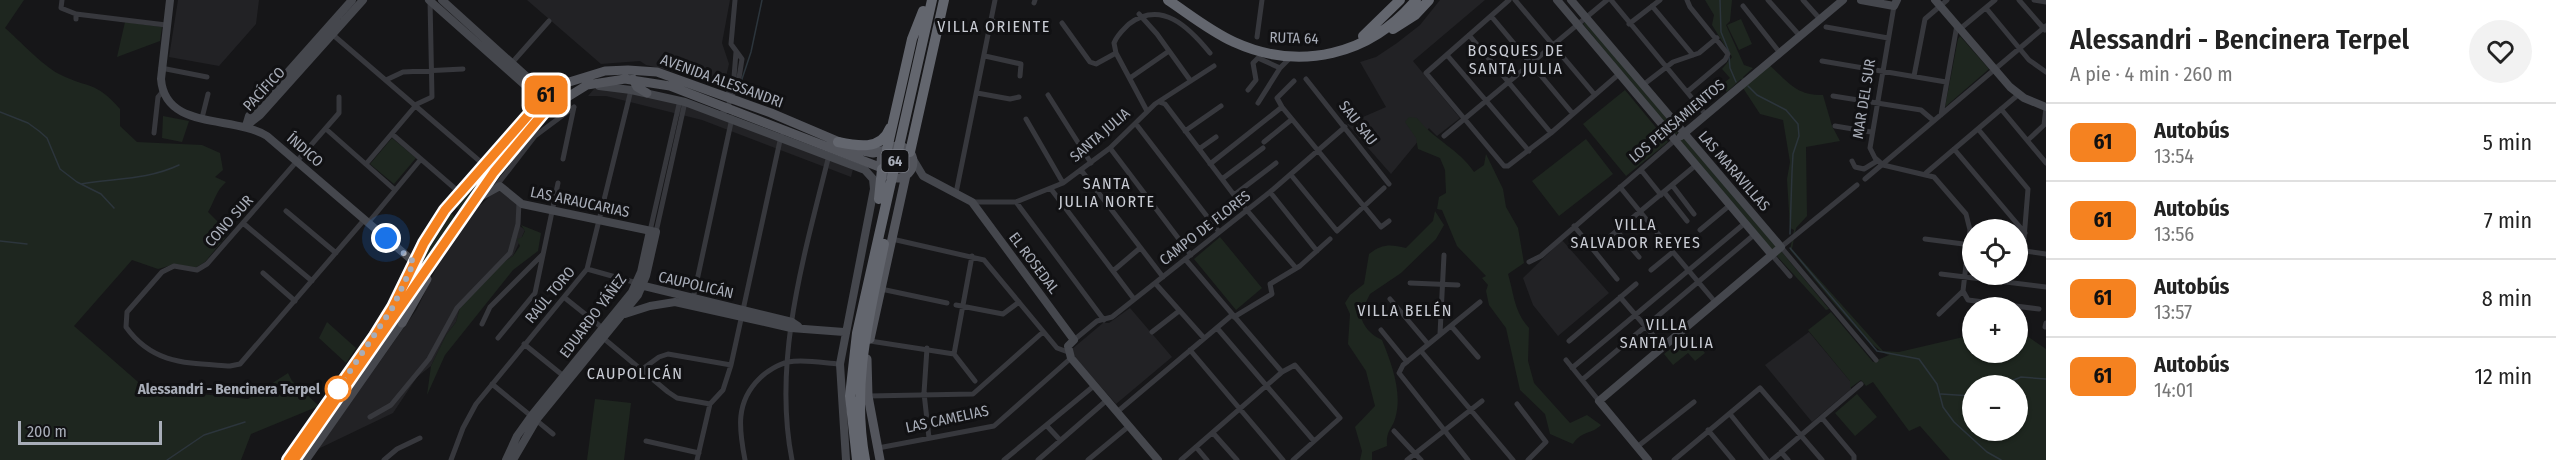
<!DOCTYPE html>
<html lang="es">
<meta charset="utf-8">
<style>
body{margin:0;font-family:"Fira Sans Condensed",sans-serif;background:#f2f2f2;color:#222;height:100vh;display:flex;flex-direction:column;font-size:22px;white-space:nowrap}
*{box-sizing:border-box;margin:0}
p{font-size:20px;color:#767676}
.icon{flex:none;width:33px;height:33px;fill:none;stroke:currentColor;stroke-width:2;stroke-linecap:round;stroke-linejoin:round}
.map{position:relative;flex:1;overflow:hidden}
.drawer{display:flex;flex-direction:column;background:#fff;width:510px}
.drawer>*{flex:none}
.badge{padding:0 12px;border-radius:9px;font-size:21px;line-height:39px}
.fabs{position:absolute;left:1962px;top:219px;display:grid;gap:12px}
.fabs a{display:grid;place-items:center;width:66px;height:66px;border-radius:50%;background:#fff;box-shadow:0 2px 4px #0004;font-size:30px}
.scale{position:absolute;left:18px;bottom:15px;width:144px;box-sizing:border-box;padding-left:6px;border:3px solid #a8adb8;border-top:0;font-size:16px;line-height:21px;white-space:nowrap;color:#a8adb8;-webkit-text-stroke:4px #111113;paint-order:stroke}
.you{position:absolute;width:30px;height:30px;margin:-15px;border:4px solid #fff;border-radius:50%;background:#1a73e8;box-shadow:0 0 0 9px #1a73e833}
.map>.badge{position:absolute;translate:-50% -50%;box-shadow:0 0 0 3px #fff}
.round{display:grid;place-items:center;flex:none;width:63px;height:63px;border-radius:32px;background:#f2f2f2}
.overview{display:flex;align-items:center;justify-content:space-between;height:102px;padding:0 24px}
h1{font-size:28px;font-weight:600;line-height:45px}
ul{padding:0;list-style:none}
li{display:flex;align-items:center;gap:18px;height:78px;padding:0 24px;border-top:2px solid #e0e0e0}
li div{flex:1}
li b{display:block;font-size:22px}
li em{font-style:normal}
li .badge{min-width:66px;font-weight:700;text-align:center}
main{display:flex;flex:1;min-height:0}
.map>svg:first-child{display:block}
</style>
<main>
<div class="map">
<svg width="2046" height="460" viewBox="0 0 2046 460">
<rect width="100%" height="100%" fill="#161618"/>
<path fill="#222225" d="M178,0H259L256,24L219,66L169,57Z
M527,0H730L722,43L729,64L723,89L679,73L646,65L640,61L601,64Z
M1440,0H1485L1413,61L1460,118L1437,136L1429,128L1391,174L1347,124L1386,107L1360,62L1376,57L1397,43L1420,25Z
M594,89H611L687,105L853,169L851,177L702,120L606,96H588Z
M498,188L517,204L516,223L525,230L513,256L501,264L460,307L456,322L446,335L431,366L417,377L393,413L318,449L417,309L439,262L477,206L482,204Z
M1562,240L1609,293L1558,336L1533,305L1523,278Z
M1130,308L1172,357L1116,404L1073,355L1072,349L1103,323H1109Z
M1809,332L1850,381L1851,389L1812,422L1765,365Z"/>
<path fill="#1e261f" fill-rule="evenodd" d="M0,0H24L5,28C20,41 42,65 59,74C88,89 95,80 120,109V126L137,142L202,145L220,153L223,170L215,177L226,182C216,191 215,200 208,212L229,233L205,262L195,268L176,264L158,269L132,260L74,326L145,388L248,399L288,373L292,381L319,406L251,434L241,460H0Z
M1705,0H1732L1730,21L1726,25L1744,65L1753,68L1743,77L1748,83L1769,65C1789,82 1795,95 1823,95L1832,126L1840,141L1806,147L1807,216L1796,228L1792,249L1883,351L1899,352L1972,335V352H2018V330L2046,349V460H1950L1920,426L1909,431L1873,382L1866,386L1861,380L1850,388V381L1808,330L1831,312L1873,362L1889,355C1868,350 1808,270 1790,250L1794,230L1790,228L1787,179L1790,162L1783,120L1760,114L1743,88L1745,85L1741,79L1727,92L1720,86L1730,78L1722,69L1732,57L1712,25L1714,15ZM1972,386H2018V430H1972Z
M1741,19L1752,44L1739,50L1727,25Z
M1586,21L1678,131L1677,134H1673L1583,24Z
M125,22L162,27L160,41L117,57Z
M1960,36L1989,69L1945,107L1958,39Z
M1625,90L1668,142L1626,176L1583,124Z
M541,107L517,135L465,209L461,211L457,208V203Z
M163,116L189,121L182,142L162,138Z
M1409,117L1417,118C1433,139 1460,150 1474,172L1484,165L1486,154L1503,189L1506,207L1518,228L1524,263L1508,274C1514,294 1514,312 1529,328L1528,361L1534,383L1570,423L1587,415L1601,425C1591,435 1582,430 1573,444L1550,434L1545,414L1520,390L1506,328L1489,305L1486,291L1488,285L1482,278L1486,276L1457,246L1442,210L1437,209L1439,197L1446,193L1445,170L1440,158L1418,149L1416,138L1405,122Z
M1683,137L1777,247L1773,251L1680,140Z
M392,138L416,158L394,184L370,164Z
M1586,139L1613,174L1559,216L1532,181Z
M448,209L457,220L454,229L407,294C409,272 436,228 448,209Z
M1435,211L1444,225L1436,239L1401,273L1370,294L1360,314C1364,328 1370,334 1382,340C1391,362 1402,391 1396,415C1393,430 1386,428 1387,446L1372,452V460H1360L1362,451L1355,427L1375,406L1366,371L1348,344L1350,314L1345,303L1350,295L1364,284L1369,254C1382,244 1390,244 1406,248L1433,221Z
M521,225L541,233L538,251L513,270L445,355L427,395L431,366L446,335L456,322L460,307L501,264L513,256L520,246L517,239L522,237L525,231Z
M1220,237L1262,288L1236,310L1194,259Z
M1781,251L1829,309L1826,310L1776,255Z
M327,322L356,348L346,363L319,338Z
M1689,334L1705,353L1695,361L1688,353L1673,365L1664,354Z
M1857,394L1877,417L1855,436L1835,413Z
M595,399L631,403L624,460H587Z"/>
<g fill="none" stroke-linecap="round" stroke-linejoin="round">
<path stroke="#2c353c" stroke-width="1.5" d="M1720,0L1721,32L1729,52
M1729,57L1730,68L1736,82
M1748,86L1757,95L1786,110L1798,124L1799,136L1793,154L1792,172L1790,234
M738,91L751,52L762,0
M0,112L28,123L39,131L47,138L60,169L77,182L101,194L114,208
M81,184C115,178 147,180 179,165
M0,241L27,244
M1790,248L1877,351L1919,359L1937,384L1943,407L1954,422L1987,452L2001,460
M1999,386L2021,377L2046,379
M1941,394L1972,396
M167,460L204,435L245,422"/>
<path stroke="#37383d" stroke-width="5" d="M62,0L61,8L76,14
M1509,0L1426,73L1504,166H1508L1551,133L1619,74
M1515,0L1595,95
M1611,0L1706,115
M1768,0L1800,36
M1803,0L1820,19
M2019,0L2045,30
M2034,0L2046,2
M1034,3L1035,0
M1652,6L1693,55
M1743,6L1780,53
M1894,6L1870,148L1875,158L1883,165L1934,177L1966,214L1970,230L1963,291L1939,314
M1986,8L2029,60L2046,72
M1139,14L1157,34L1190,80
M1491,16L1573,114
M76,19V14L166,25
M992,21L1028,27
M1062,23L1090,62L1096,64L1116,53
M1629,24L1660,0
M1826,27L1888,38
M1960,29L1995,0
M332,34L483,164
M1469,35L1551,133
M1257,37L1262,0
M1447,55L1529,151
M985,56L1021,64L1020,76
M1822,61L1946,82
M510,65L549,21
M161,68L207,77
M1914,76L1925,19L1947,0
M1130,78L1169,51
M1306,79L1389,184
M386,80L403,72L463,69
M1294,81L1277,98L1282,107L1381,227L1389,221
M1643,85L1673,62L1699,53L1717,38
M1248,90L1256,80L1253,63L1258,58L1280,68L1291,57
M1687,92L1725,60L1728,54L1690,7L1687,0
M977,93L1010,99L1019,97
M1048,95L1091,163
M1833,96L1921,110L1934,121
M339,97V113L207,264L197,270L174,266L162,272L127,312L126,327C153,365 188,363 230,366L240,364L364,220
M727,97L734,77L736,52
M1159,102L1165,104L1234,195L1296,268
M1258,103L1280,68
M2001,109L2046,163
M1147,111L1116,53L1114,43C1117,35 1123,30 1129,24C1161,0 1188,26 1210,53
M721,113L726,111L739,78L742,59L731,44L735,0
M1941,115L1957,25
M202,118L208,94
M1026,119L1063,183
M1136,124L1219,232
M1835,126L1871,132
M326,129L395,190
M1978,129L2028,189L2023,251
M1185,131L1221,106
M154,133L158,97L163,91
M392,134L459,192
M1444,136L1607,0
M2028,140L2044,125L2046,108
M1264,142L1291,120
M1110,148L1191,255
M1199,149L1216,137
M1954,149L2025,233
M563,159L574,107
M1852,161L1855,167L1864,169L1877,161
M366,164L417,104L432,97L430,0
M1210,164L1282,107
M1081,170L1163,277
M1641,170L1661,195
M1926,173L2019,94
M1291,175L1337,231L1384,188
M1222,179L1263,148
M1865,179L2046,26
M497,185L535,136L574,107
M1672,185L1694,214
M1857,185L1781,247L1876,360
M1620,187L1664,241
M1051,189L1134,299
M1270,192L1317,251
M1664,192L1687,221
M956,193L995,0
M1234,195L1276,163
M972,202H1016L1063,183L1110,148L1155,104L1214,66
M1016,202L1104,320
M286,211L336,253
M243,223L312,281
M368,223L421,159
M1574,226L1617,279
M1700,230L1730,205
M650,231L680,100
M1617,231L1639,257
M656,232L685,102
M892,239L984,260L1057,348L1068,352
M1925,239L1971,245
M1595,249L1696,165
M2018,250L2046,254
M1772,255L1790,276
M1185,259L1282,372
M1529,262L1541,256L1675,140
M587,269L637,283
M1651,270L1673,252L1716,303
M1113,271L1140,248
M263,273L295,301
M1941,274L2046,287
M1155,283L1204,338
M1410,283L1458,285
M881,289L947,303
M1963,291L1968,300L2039,309
M1620,297L1664,348
M565,298L605,330
M693,299L732,118
M1390,299L1428,344
M956,305L1003,314L1019,302
M1234,317L1272,294L1270,284L1300,266L1330,239
M482,324L490,307L543,254
M1452,327L1478,357
M2045,327L2046,323
M1217,328L1314,441
M1381,330L1407,362
M1152,332L1179,311
M1440,334L1444,255
M602,337L668,392L677,398L710,404
M498,338L535,293L558,183
M1074,340L1097,321L1112,317L1270,192L1345,127
M870,341L954,354L975,381
M1569,341L1636,284
M524,344L566,378
M927,348L924,393L929,438
M1190,350L1283,460
M1421,351L1513,460
M954,354L972,256
M1566,360L1599,401
M1572,368L1745,223
M641,370L659,357L668,354L731,365
M1582,380L1755,234
M492,384L553,434
M868,396L973,394L1043,332
M1517,404L1546,442L1528,460
M1117,412L1232,315
M1730,414L1767,460
M370,417L391,405L429,359L457,308L510,253L518,224L519,202
M1822,418L1854,456V460
M1047,426L1060,440
M1708,430L1733,460
M1394,431L1421,460
M1213,433L1237,460
M646,441L699,453
M1196,447L1207,460
M1637,447L1694,402
M878,448L994,426L1071,358
M1781,452L1788,460
M384,460L397,449L420,438
M451,460L463,428L476,404L587,269L631,90
M697,460L710,404L723,390L731,365L781,136
M745,460C739,429 735,402 760,378C767,371 779,364 788,362C804,359 824,363 840,364
M792,460C772,359 805,253 829,155
M1004,460L1095,385
M1038,460L1107,400
M1088,460L1129,426
M1181,460L1282,372L1295,365L1340,418L1293,460
M1407,460L1482,401
M1468,460L1399,373L1403,365L1480,302
M1674,460L1760,388L1822,460
M1772,460L1861,384"/>
<path stroke="#45474d" stroke-width="8" d="M170,0L161,79C165,131 234,115 267,136L414,262
M429,0L536,95L539,103
M442,0L547,95L550,100L545,111
M1557,0L1772,255
M1571,0L1781,247L1599,401L1648,460
M1861,0L1894,6L1897,0
M1935,0L2010,87L2024,98L2046,107
M599,86L631,90L685,102L865,170L873,179L874,189L840,364L846,460
M246,126L260,115L363,0
M246,126L249,116L352,0
M1681,136L1843,0
M914,161L923,176L972,202L1074,340L1068,346L1071,358L1158,460
M480,197L500,186L522,204L656,232L646,276L638,295L537,419L513,460
M640,285L792,322L798,326
M625,314L650,306L675,302L791,328L844,332
M306,460L402,323
M506,460L517,436L532,415L632,292L641,272L650,231"/>
<path stroke="#53555c" stroke-width="9" d="M633,79L637,87L647,93
M881 162a16 16 0 1 1 32 0a16 16 0 1 1-32 0Z
M402,323L427,279
M382,336L516,144L545,111L587,85L625,79L670,86L882,168
M870,339L906,175
M867,359L868,396L880,460
M288,460L375,336L393,307L424,243L445,210L530,112L547,95L566,83L605,71L628,70L657,72L771,113L858,150L873,153L886,150"/>
<path stroke="#63666e" stroke-width="10" d="M1168,0C1189,14 1210,31 1234,42C1300,72 1370,55 1416,0
M1393,29L1415,15L1429,0
M1363,36L1400,0
M838,142C857,146 881,151 890,128
M887,149L912,39L923,11
M910,152L944,0
M879,199L882,169
M857,460L850,396L857,333L932,0
M865,460C851,385 869,317 884,244"/>
</g>
<g fill="none" stroke-linecap="round" stroke-linejoin="round">
<defs>
<path id="line" d="M288,460L375,336L393,307L424,243L445,210L547,94L550,100L545,111L494,172L294,460"/>
</defs>
<use href="#line" stroke="#fff" stroke-width="14"/>
<use href="#line" stroke="#f58220" stroke-width="9"/>
<path stroke="#a8adb8" stroke-width="6" stroke-dasharray="0 10.8" d="M338,389L393,307L414,262L386,238"/>
</g>
<circle fill="#fff" stroke="#f58220" stroke-width="3" cx="338" cy="389" r="12"/>
<g text-anchor="middle" dominant-baseline="central" stroke-width="6" stroke-linejoin="round" paint-order="stroke">
<rect fill="#111113" stroke="#7b7e86" stroke-width="1.5" x="881.5" y="150" width="27" height="22" rx="4.5"/>
<g font-size="14" font-weight="bold" fill="#a8adb8">
<text x="895" y="161">64</text>
</g>
<g font-size="15" fill="#a8adb8" stroke="#111113">
<text transform="translate(1294 38) rotate(2)">RUTA 64</text>
<text transform="translate(722 81) rotate(20)">AVENIDA ALESSANDRI</text>
<text transform="translate(264 89) rotate(-47)">PACÍFICO</text>
<text transform="translate(1864 99) rotate(-81)">MAR DEL SUR</text>
<text transform="translate(1677 121) rotate(-40)">LOS PENSAMIENTOS</text>
<text transform="translate(1358 123) rotate(52)">SAU SAU</text>
<text transform="translate(1100 135) rotate(-41)">SANTA JULIA</text>
<text transform="translate(305 150) rotate(41)">ÍNDICO</text>
<text transform="translate(1734 171) rotate(49)">LAS MARAVILLAS</text>
<text transform="translate(580 202) rotate(12)">LAS ARAUCARIAS</text>
<text transform="translate(229 221) rotate(-48)">CONO SUR</text>
<text transform="translate(1205 228) rotate(-38)">CAMPO DE FLORES</text>
<text transform="translate(1034 263) rotate(53)">EL ROSEDAL</text>
<text transform="translate(696 285) rotate(13)">CAUPOLICÁN</text>
<text transform="translate(550 295) rotate(-50)">RAÚL TORO</text>
<text transform="translate(593 316) rotate(-53)">EDUARDO YÁÑEZ</text>
<text transform="translate(947 419) rotate(-12)">LAS CAMELIAS</text>
</g>
<g font-size="15" font-weight="bold" fill="#a8adb8" stroke="#111113" text-anchor="end">
<text x="320" y="389">Alessandri - Bencinera Terpel</text>
</g>
<g font-size="16" letter-spacing="1.5" fill="#c9ccd4" stroke="#111113">
<text x="994" y="26">VILLA ORIENTE</text>
<text x="1516" y="50">BOSQUES DE<tspan x="1516" dy="18">SANTA JULIA</tspan></text>
<text x="1107" y="183">SANTA<tspan x="1107" dy="18">JULIA NORTE</tspan></text>
<text x="1636" y="224">VILLA<tspan x="1636" dy="18">SALVADOR REYES</tspan></text>
<text x="1405" y="310">VILLA BELÉN</text>
<text x="1667" y="324">VILLA<tspan x="1667" dy="18">SANTA JULIA</tspan></text>
<text x="635" y="373">CAUPOLICÁN</text>
</g>
</g>
</svg>
<div class="fabs">
<a><svg class="icon" aria-label="locate" viewBox="0 0 24 24"><circle cx="12" cy="12" r="6"/><path d="M12 2v4M12 18v4M2 12h4M18 12h4"/></svg></a>
<a>+</a>
<a>−</a>
</div>
<div class="scale">200 m</div>
<div class="you" style="left:386px;top:238px"></div>
<b class="badge" style="left:546px;top:95px;background:#f58220;color:#111">61</b>
</div>
<section class="drawer">
<div class="overview"><div><h1>Alessandri - Bencinera Terpel</h1><p>A pie · 4 min · 260 m</p></div><a class="round"><svg class="icon" aria-label="heart" viewBox="0 0 24 24"><path d="M12 20l-8-8c-3-5 5-10 8-4 3-6 11-1 8 4z"/></svg></a></div>
<ul>
<li><span class="badge" style="background:#f58220;color:#111">61</span><div><b>Autobús</b><p>13:54</p></div><em>5 min</em></li>
<li><span class="badge" style="background:#f58220;color:#111">61</span><div><b>Autobús</b><p>13:56</p></div><em>7 min</em></li>
<li><span class="badge" style="background:#f58220;color:#111">61</span><div><b>Autobús</b><p>13:57</p></div><em>8 min</em></li>
<li><span class="badge" style="background:#f58220;color:#111">61</span><div><b>Autobús</b><p>14:01</p></div><em>12 min</em></li>
</ul>
</section>
</main>
